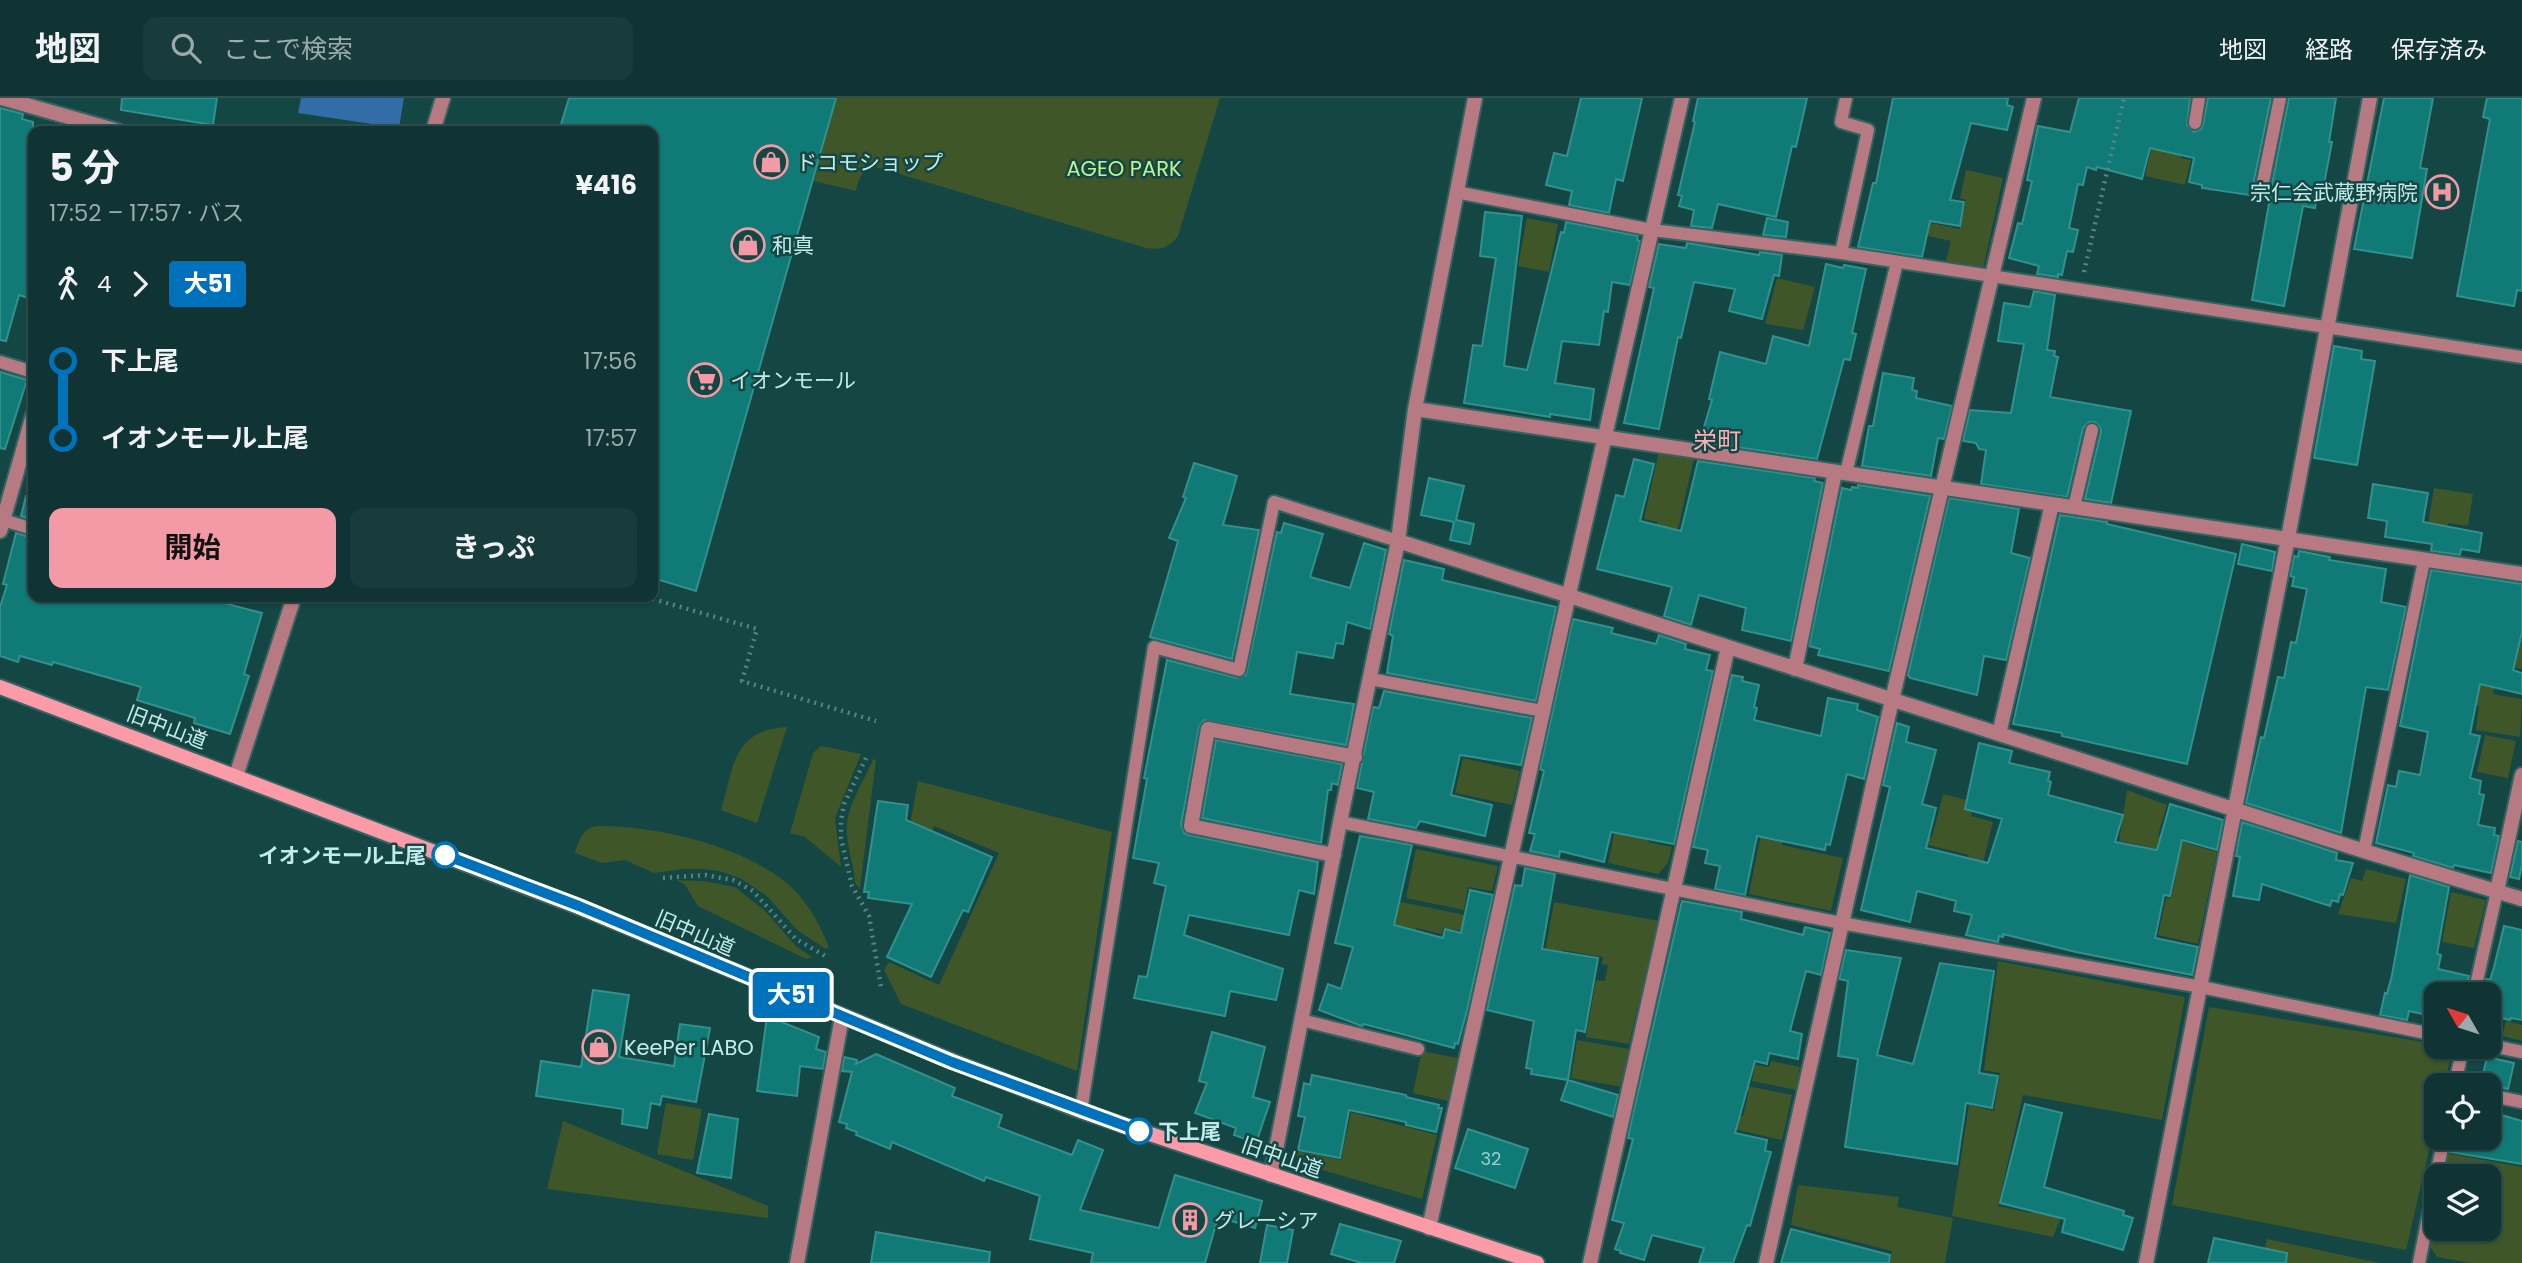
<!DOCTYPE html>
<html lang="ja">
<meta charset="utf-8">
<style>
body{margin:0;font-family:Poppins,"Noto Sans JP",sans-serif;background:#183c3b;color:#f1f3f6;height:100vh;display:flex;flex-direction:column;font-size:26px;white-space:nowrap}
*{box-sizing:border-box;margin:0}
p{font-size:23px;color:#9baaac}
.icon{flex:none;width:38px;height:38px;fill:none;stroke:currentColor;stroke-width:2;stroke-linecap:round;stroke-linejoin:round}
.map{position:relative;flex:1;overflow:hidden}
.details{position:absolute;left:28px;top:28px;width:630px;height:476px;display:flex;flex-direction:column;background:#0f3433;border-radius:14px;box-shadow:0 2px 5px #0004,0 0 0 2px #2f4f4e}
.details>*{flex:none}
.badge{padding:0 14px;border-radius:5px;font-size:24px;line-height:46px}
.needle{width:46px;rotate:309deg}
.fabs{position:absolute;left:2424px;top:884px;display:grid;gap:14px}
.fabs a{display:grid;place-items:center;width:77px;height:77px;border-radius:14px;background:#0f3433;box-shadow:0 2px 5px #0004,0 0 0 2px #2f4f4e;font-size:35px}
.map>.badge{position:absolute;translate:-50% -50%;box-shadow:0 0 0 4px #fff}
.legs{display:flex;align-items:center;gap:10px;height:77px;padding:0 21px;font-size:23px}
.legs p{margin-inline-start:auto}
.head{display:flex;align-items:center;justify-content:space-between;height:119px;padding:0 21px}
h1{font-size:38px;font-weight:700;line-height:52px}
.button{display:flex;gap:14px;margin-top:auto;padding:14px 21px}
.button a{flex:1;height:80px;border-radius:14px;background:#f49aa6;color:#111;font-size:28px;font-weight:700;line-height:80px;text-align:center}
.button a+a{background:#183c3b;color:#f1f3f6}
ul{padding:0 21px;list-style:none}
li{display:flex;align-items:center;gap:24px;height:77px;font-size:26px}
li i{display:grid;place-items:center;width:10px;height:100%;margin:0 9px;background:currentColor}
li i::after{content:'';width:18px;height:18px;margin:-9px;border:5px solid;border-radius:50%;background:#0f3433}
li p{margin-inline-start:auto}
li:first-child i{background:linear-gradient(#0000 50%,currentColor 0)}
li:last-child i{background:linear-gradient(currentColor 50%,#0000 0)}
header{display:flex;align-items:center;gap:42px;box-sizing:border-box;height:98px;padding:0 35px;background:#0f3433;border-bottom:2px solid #2f4f4e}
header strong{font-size:33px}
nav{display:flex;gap:38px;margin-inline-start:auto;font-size:24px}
.search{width:490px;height:63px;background:#183c3b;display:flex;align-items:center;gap:18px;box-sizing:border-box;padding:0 24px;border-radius:14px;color:#9baaac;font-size:26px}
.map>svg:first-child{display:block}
</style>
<header>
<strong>地図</strong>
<div class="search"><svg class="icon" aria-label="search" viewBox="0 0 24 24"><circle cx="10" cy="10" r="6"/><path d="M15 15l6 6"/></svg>ここで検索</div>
<nav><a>地図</a><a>経路</a><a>保存済み</a></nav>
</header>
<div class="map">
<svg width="2522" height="1165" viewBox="0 0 2522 1165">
<rect width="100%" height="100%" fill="#144644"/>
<path fill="#3f5629" d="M836,0H1220L1178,138C1169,150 1161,152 1146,150L876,69C861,73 859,80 856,93L814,83Z
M2185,40L2181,60L2191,62L2185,87L2145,78L2152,48Z
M1966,72L2003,80L1983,171L1946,163L1951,143L1920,136L1922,123L1960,131L1966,102L1960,100Z
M1527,120L1558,126L1549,174L1518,168Z
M1777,180L1815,189L1803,232L1765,226Z
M1659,353L1694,360L1676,440L1655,436L1657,424L1644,421Z
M2434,390L2473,396L2468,428L2448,425L2443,448L2425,445Z
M2476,533L2522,542V571L2499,567L2493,596L2522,601L2520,639L2476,632L2479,608L2460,605L2463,591L2485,594L2460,589Z
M787,629L757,725L721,712C734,669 732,632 787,629Z
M2485,637L2516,643L2508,680L2477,674Z
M821,648L861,656L835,720L841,769L805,739L790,735L813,655Z
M1463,660L1520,673L1512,707L1455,695Z
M873,661L876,662L860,790L855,785C854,766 846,748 847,729C847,707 865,682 873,661Z
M918,683L1112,734L1077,973L901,906L884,872L889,864L939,887L999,755L934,728L919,761L905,755Z
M2127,692L2167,707L2158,737L2217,754L2198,846L2158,837L2166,800H2171L2176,778L2172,777V754L2119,743Z
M1943,696L1974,704L1971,718L1993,724L1976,793L1961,789L1969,757L1924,746L1926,738L1932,739Z
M598,728C658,727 759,751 799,797C812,812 821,830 829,849L826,851L797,832L767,798L740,780L719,773L702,771H683L654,775L625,762L602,765L575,755C580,740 582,730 598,728Z
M1616,728L1649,738L1648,744L1672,749L1668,765L1658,776L1608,765Z
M1761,736L1783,741L1782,747L1843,760L1831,813L1749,796Z
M1416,751L1498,768L1492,793L1468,789L1464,812L1406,800Z
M2366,771L2406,781L2396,825L2338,816L2351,780L2362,783Z
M677,782L703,783L735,789L764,812L797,849L812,859L806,861L698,808L685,787Z
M2451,794L2486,802L2474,850L2442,844Z
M1392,802L1489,822L1487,836L1443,830L1442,836L1416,830L1410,858L1382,853Z
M1554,804L1659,823L1629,946L1586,939L1596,882L1605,883L1608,867L1602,866L1603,859L1562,852L1550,930L1532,927Z
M1998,863L2185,899L2162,1022L2023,997L1998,1108L2031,1115L2038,1091L2069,1099L2053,1139L1952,1118L1969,1007L1994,1013L2000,975L1984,972Z
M2209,909L2436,946V948L2453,949L2444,987H2436V1022L2406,1152L2172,1107Z
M2506,923L2522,927V943L2502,938Z
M1577,942L1629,951L1622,989L1571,980Z
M1422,953L1458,960L1448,1003L1413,995Z
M1771,963L1800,969L1796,992L1752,983L1755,967L1769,969Z
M1747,988L1792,997L1782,1042L1734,1031L1737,1017L1743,1018L1749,993L1746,992Z
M666,1005L702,1011L693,1062L657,1056Z
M1351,1014L1437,1037L1422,1101L1302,1066L1296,1058L1297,1053L1341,1062Z
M563,1023L768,1108V1120L547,1091Z
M2446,1055L2522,1069V1165H2471L2437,1159L2430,1149L2436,1115V1130H2488V1078H2442Z
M1798,1087L1899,1099L1897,1109L1953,1120L1945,1165H1890L1892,1153L1791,1127Z
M2267,1141L2380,1165H2261Z"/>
<path fill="#336da8" d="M301,0H404L399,30L298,15Z"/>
<path fill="#0f7a76" stroke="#33918d" stroke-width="2" d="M122,0H217L213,27L121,12Z
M569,0H836L696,493L653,480V33H559Z
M1581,0H1642L1623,83L1616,81L1609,115L1569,107L1572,93L1546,87L1554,55L1567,58Z
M1698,0H1807L1796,49L1792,48L1776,119L1718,106L1712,130L1691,128L1694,112L1679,108L1682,98L1678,97L1695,24L1693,23Z
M1893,0H2008L2007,7L2013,9L2007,32L1971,25L1950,102L1964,104L1960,128L1930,123L1922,159L1858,149L1873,85H1876Z
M2079,0H2190L2187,27L2194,34L2201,31L2203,27L2208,0H2271L2253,87L2256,95L2261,98L2268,95L2271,91L2289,0H2336L2329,44H2332L2324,86L2319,85L2315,110L2303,108L2284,208L2252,202L2270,100L2202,90V87L2189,84L2194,60L2150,50L2142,81L2097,69L2096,72L2087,69L2083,87L2078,86L2069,130L2078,132L2073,154L2067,153L2062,177L2058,176V179L2037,176L2039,168L2009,160L2018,125L2022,126L2032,83L2027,82L2038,28L2070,34Z
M2384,0H2433L2420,70L2427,71L2412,160L2354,151Z
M2487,0H2522V193L2517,192L2514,208L2457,198L2490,21L2483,19Z
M0,10L23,16L22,21L33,24V179L28,200L19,197L6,243L0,242Z
M1485,114L1522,118L1504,268L1527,272L1561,134L1564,135L1566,124L1638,138L1637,142L1640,143L1630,187L1612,184L1608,214L1604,213L1599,247L1562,243L1555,285L1594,291L1590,322L1550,316V319L1464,305L1473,247L1482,248L1496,160L1480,158Z
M1767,120L1788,124L1786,139L1763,137Z
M1687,145L1759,157L1760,154L1782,157L1779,178L1774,177L1762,221L1729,213L1735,191L1694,184L1681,240L1678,239L1659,331L1624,325L1654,190L1649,189L1659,146L1686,150Z
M1826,166L1843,170L1844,167L1866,171L1852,235L1856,236L1850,262L1844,261L1817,361L1702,344L1704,337L1702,336L1712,302L1709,301L1720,254L1766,266L1773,238L1809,248Z
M2034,193L2055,197L2047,252L2055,253L2054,258L2058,259L2050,299L2131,313L2111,405L2085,401L2101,334L2100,329L2095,324H2089L2083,330L2067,399L1981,386L1986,352L1979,351L1976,345L1963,343L1970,312L2011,315L2024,246L1998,243L2004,205L2030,209Z
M2334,248L2362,253L2361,261L2375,263L2357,367L2314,360Z
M0,274L27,282L5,351L0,350Z
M1883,275L1914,280L1912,292L1917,293L1916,300L1952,308L1944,341L1938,340L1931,378L1862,368L1869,328H1873Z
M1634,361L1654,366L1640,423L1681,433L1698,363L1815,380L1814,383L1823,385L1791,543L1742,532L1746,510L1699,497L1691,527L1664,518L1672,489L1597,471L1616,397L1624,399Z
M1194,365L1237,378L1223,427L1259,432L1232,561L1150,539L1178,443L1169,440L1186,400L1183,399Z
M1429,380L1464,388L1456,422L1474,426L1470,446L1450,442L1454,424L1421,417Z
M2373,386L2428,395L2423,424L2482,435L2479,454L2461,451L2460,457L2431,453L2432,446L2385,439L2387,423L2368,420Z
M1858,387L1930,398L1889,573L1818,557L1820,551L1809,548L1842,390L1851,392L1852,389L1858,390Z
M26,398L33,399V422L21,418Z
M1949,400L2019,411L2011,455L2030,460L2006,562L1984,558L1977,597L1910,580L1908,577Z
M2060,417L2107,424V426L2236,456L2187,666L2062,638V635L2013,626Z
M1284,425L1323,436L1310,479L1350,490L1364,445L1386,452L1370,531L1347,524L1343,546L1336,545L1333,560L1297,554L1290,596L1354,606L1346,647L1204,622L1199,629L1181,727L1184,735L1189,737L1318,764L1314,796L1299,792L1289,837L1189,817L1184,837L1283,871L1276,902L1230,893L1225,918L1134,900L1139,878L1147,879L1166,788L1154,785L1159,765L1133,760L1147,681L1144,680L1167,562L1237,580L1246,577L1277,434L1281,435Z
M16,435L33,440V499H109L131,505L133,499H201L262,515L244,576L249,578L230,636L194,625L195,620L137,602L141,589L53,564L52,567L20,558L18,564L0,558V509L7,487L3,486Z
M2242,446L2275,454L2272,473L2238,466Z
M2299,453L2330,459L2329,462L2386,471L2381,504L2406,509L2388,592L2366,589L2341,735L2246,705L2261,639L2264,640L2278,579L2284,580L2291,544L2296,545L2307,491L2292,488L2294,479L2290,478L2294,458L2298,459Z
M1404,462L1444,471L1442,482L1556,509L1536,603L1387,575L1393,538L1389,536Z
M2431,472L2522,486V534L2513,572L2522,575V596L2480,586L2470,636L2480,638L2470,680L2481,683L2479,696L2484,697L2478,727L2495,730L2494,737L2499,738L2491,775L2454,767L2453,770L2413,758L2414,755L2376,745L2388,687L2396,689L2399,673L2420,677L2428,634L2400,628Z
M1573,521L1613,530L1611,535L1656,546L1659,537L1686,546L1685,551L1710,557L1706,572L1713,573L1674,746L1611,734L1604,764L1560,753L1559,759L1530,753L1535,736L1529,735L1544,673L1540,671Z
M1732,577L1743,579L1742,583L1759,587L1754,609L1757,610L1754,622L1821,638L1828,600L1858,606L1857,612L1878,619L1864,681L1847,676L1830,747L1826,746L1825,752L1757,738L1745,797L1715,791L1720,768L1705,765L1708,752L1693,749Z
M1384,593L1532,620L1521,667L1460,657L1451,697L1492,707L1485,738L1420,723L1416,730L1368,721L1374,694L1357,690L1373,609L1379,610Z
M1897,625L1909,629L1906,644L1936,652L1922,706L1936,710L1926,750L1988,765L2002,721L1965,711L1979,645L2012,653L2009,665L2050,674L2048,683L2051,684L2048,697L2123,717L2115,744L2157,752L2170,706L2223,722L2217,752L2182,742L2170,798L2164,797L2155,840L2198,849L2192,877L2076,854L2003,836V839L1999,838L1998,844L1966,837L1972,817L1954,813L1956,803L1917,793L1910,824L1861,812L1890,689L1883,687Z
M1216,642L1342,666L1338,687L1332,685L1331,692H1328L1321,745L1202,720Z
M878,703L908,707L906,722L992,759L968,814L963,812L931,879L887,859L912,806L868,800L869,794H864Z
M2242,724L2337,755L2336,762L2353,765L2343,797L2340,796L2338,804L2332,802L2330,808L2262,786L2259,802L2233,798L2240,759L2236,758Z
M1360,738L1412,747L1394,827L1443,840L1445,831L1461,835L1470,792L1493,797L1467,912L1458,946L1455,945L1454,950L1364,926L1362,928L1319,912L1328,886L1341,891L1353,849L1335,845Z
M2518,743L2522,744V767L2519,781L2510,779Z
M1525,770L1555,776L1542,851L1598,860L1585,934L1576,932L1568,982L1531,976L1532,971L1526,970L1534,923L1487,912L1515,787L1522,788Z
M2410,777L2449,789L2437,856L2441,857L2438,871L2469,878L2465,896H2436V919L2409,913L2407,922L2380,917L2385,895L2387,896L2392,877Z
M1682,803L1742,814L1741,821L1803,837L1805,829L1830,835L1821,877L1806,873L1790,933L1802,936L1798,961L1769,955L1767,966L1755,963L1735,1035L1767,1042L1765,1053L1771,1054L1750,1128L1747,1127L1733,1165H1699L1704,1150L1652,1137L1644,1162L1620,1155L1621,1153L1615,1151L1624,1125L1612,1122L1633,1041L1628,1040L1631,1025Z
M2504,828L2522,832V922L2511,920L2510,922L2488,917V896H2483L2486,881L2490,882L2494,869Z
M1846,852L1901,860L1877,957L1913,966L1940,865L1994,873L1979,975L1998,978L1992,1010L1966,1005L1957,1066L1845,1049L1858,961L1838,958L1848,883L1839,881Z
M593,892L629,897L619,959L674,968L680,926L710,930L696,1004L662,998L660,1007L651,1005L647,1030L622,1026L623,1011L536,998L541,963L581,969Z
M767,918L819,939L816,951L826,954L823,971L800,968L797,998L757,993Z
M1212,934L1265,949L1253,999L1270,1004L1256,1045L1234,1037L1236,1030L1195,1015L1207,985L1199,983Z
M876,956L955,990L952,998L1002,1017L998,1029L1072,1057L1078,1042L1103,1052L1080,1112L1159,1130L1175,1077L1262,1103L1255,1130L1218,1119L1205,1165H1091L1093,1155L1030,1141L1040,1098L986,1079L984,1083L892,1044L890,1051L856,1037L857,1034L846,1030L847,1026L839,1024L852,974L842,973L844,959L857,962L856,966Z
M2487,959L2514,965L2508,991L2481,985Z
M1312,977L1406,997V999L1439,1007L1438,1010H1442L1436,1034L1406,1027V1024L1349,1012L1340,1060L1298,1052L1305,1019L1298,1018L1304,985L1310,987Z
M1568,982L1618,997L1613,1019L1561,1002Z
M2025,1006L2062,1015L2044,1089L2124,1113L2123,1117L2133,1120L2123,1152L2062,1134L2065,1121L2000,1105Z
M2488,1013L2522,1023V1066L2450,1054L2453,1040H2488Z
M709,1016L738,1021L731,1080L697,1075Z
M1468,1031L1528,1051L1515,1090L1455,1070Z
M1340,1126L1401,1143L1394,1165H1362L1331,1156Z
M1267,1127L1293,1132L1287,1165H1260Z
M1791,1131L1890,1157L1889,1165H1781Z
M876,1134L990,1154L989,1165H871Z
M2214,1140L2287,1155L2286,1165H2208Z"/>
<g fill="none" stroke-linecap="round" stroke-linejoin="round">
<defs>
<path id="service" d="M2195,25L2199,0
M2262,89L2280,0
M1456,94L1652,132L1841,155L2522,259
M1841,155L1868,32L1841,24L1846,0
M0,264L33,274
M1846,375L1897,164
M2074,409L2092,332
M3,422L33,431
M1370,581L1543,613
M1340,724L1841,825L2201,889L2436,937
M2364,753L2424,463
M2474,896L2497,793
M1301,922L1418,951
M2488,947L2522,954
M2455,987L2463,948
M2488,997L2522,1004
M1081,1013L1154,549L1239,572L1274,404L1398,443
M2436,1078L2444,1040
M2419,1165L2436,1079"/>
<path id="minor" d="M2,0L118,33
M433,33L443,0
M1415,311L2522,476
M0,433L33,317
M1398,443L2364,753L2522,801
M1795,571L1835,374
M1999,636L2052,406
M236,678L294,499
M1334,757L1191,728L1208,631L1355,659
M2497,793L2522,677
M1271,1077L1340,724L1398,443L1415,311L1475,0
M1429,1130L1569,496L1682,0
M1590,1165L1728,549
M1766,1165L1892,602L2034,0
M2146,1165L2288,440L2370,0"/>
<path id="tertiary" d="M797,1165L842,919"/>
<path id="secondary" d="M0,589L579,809L952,963L1081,1013L1537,1165"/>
</defs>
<use href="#service" stroke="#336462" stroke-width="16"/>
<use href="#minor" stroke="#336462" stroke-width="18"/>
<use href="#tertiary" stroke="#336462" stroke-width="18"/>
<use href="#secondary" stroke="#336462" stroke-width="18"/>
<path stroke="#568582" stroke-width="4.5" stroke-dasharray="2 5" stroke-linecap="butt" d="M2084,174L2124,0
M646,499L757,531L742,583L876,623
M866,660L844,706L841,723V740L852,788L869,818L881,889
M663,780L705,777L733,782L753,793L796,841L827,859"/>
<use href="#service" stroke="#b77a82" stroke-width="12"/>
<use href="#minor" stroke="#b77a82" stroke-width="14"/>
<use href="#tertiary" stroke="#b77a82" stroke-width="14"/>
<use href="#secondary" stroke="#fc9ba8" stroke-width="14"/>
</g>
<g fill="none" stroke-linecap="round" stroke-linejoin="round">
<defs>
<path id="line-1" d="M445,757L579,808L952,964L1139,1033"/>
</defs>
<use href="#line-1" stroke="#fff" stroke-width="16"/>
<use href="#line-1" stroke="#0072bc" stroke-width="10"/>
</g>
<defs>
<symbol id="shop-ring" viewBox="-11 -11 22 22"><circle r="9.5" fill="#144644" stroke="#f49aa6" stroke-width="1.5"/><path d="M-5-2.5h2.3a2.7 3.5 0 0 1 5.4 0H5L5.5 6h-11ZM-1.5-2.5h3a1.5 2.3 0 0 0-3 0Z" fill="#f49aa6"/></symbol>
<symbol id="hospital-ring" viewBox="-11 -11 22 22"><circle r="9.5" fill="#144644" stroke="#f49aa6" stroke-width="1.5"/><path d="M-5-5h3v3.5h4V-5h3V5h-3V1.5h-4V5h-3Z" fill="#f49aa6"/></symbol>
<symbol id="supermarket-ring" viewBox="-11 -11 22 22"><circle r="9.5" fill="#144644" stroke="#f49aa6" stroke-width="1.5"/><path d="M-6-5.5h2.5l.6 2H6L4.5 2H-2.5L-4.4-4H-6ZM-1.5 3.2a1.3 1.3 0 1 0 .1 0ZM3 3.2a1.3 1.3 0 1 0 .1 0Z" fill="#f49aa6"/></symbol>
<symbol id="building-ring" viewBox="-11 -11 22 22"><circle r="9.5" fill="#144644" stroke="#f49aa6" stroke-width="1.5"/><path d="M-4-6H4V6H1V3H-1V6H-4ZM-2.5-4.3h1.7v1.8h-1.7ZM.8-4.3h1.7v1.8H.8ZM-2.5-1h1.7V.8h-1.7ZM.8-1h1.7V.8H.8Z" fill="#f49aa6"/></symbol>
</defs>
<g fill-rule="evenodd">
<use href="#shop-ring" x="752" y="45" width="38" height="38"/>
<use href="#hospital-ring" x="2423" y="75" width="38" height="38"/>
<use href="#shop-ring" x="729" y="128" width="38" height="38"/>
<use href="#supermarket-ring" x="686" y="263" width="38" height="38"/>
<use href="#shop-ring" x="580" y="930" width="38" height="38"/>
<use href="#building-ring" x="1171" y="1103" width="38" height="38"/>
</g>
<g fill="#fff" stroke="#0072bc" stroke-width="3.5">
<circle cx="445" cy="757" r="12"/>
<circle cx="1139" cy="1033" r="12"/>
</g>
<g text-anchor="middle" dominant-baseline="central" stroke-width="5" stroke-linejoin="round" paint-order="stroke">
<g font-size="18" fill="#95d0cc">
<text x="1491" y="1060">32</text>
</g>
<g font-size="21" fill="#c2ece9" stroke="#144644" text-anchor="start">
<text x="796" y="64">ドコモショップ</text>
<text x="2418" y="94" text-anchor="end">宗仁会武蔵野病院</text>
<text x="772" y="147">和真</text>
<text x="730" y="282">イオンモール</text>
<text x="624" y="949">KeePer LABO</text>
<text x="1214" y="1122">グレーシア</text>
</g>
<g font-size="21" fill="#bff48f" stroke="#144644">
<text x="1124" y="70">AGEO PARK</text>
</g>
<g font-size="21" fill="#c2ece9" stroke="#144644">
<text transform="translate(167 629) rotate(21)">旧中山道</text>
<text transform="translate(695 835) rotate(23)">旧中山道</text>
<text transform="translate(1282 1059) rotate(19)">旧中山道</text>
</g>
<g font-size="21" font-weight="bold" fill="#c2ece9" stroke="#144644" text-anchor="end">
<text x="426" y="757">イオンモール上尾</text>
<text x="1158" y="1033" text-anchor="start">下上尾</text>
</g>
<g font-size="24" fill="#f5b1b9" stroke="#144644">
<text x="1717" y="342">栄町</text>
</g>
</g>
</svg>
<div class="fabs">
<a><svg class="needle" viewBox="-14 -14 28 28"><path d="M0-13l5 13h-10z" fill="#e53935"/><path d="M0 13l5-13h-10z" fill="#9baaac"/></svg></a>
<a><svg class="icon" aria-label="locate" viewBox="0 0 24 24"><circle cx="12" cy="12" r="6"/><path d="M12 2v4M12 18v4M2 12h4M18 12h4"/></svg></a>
<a><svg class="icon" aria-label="layers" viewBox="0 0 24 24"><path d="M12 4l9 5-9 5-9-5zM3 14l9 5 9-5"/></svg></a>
</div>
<b class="badge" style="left:791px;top:897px;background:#0072bc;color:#fff">大51</b>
<section class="details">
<div class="head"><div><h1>5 分</h1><p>17:52 – 17:57 · バス</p></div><b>¥416</b></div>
<div class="legs"><svg class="icon" aria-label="walk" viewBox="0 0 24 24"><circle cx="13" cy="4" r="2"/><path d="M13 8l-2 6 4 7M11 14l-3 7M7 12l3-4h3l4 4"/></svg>4<svg class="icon" aria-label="forward" viewBox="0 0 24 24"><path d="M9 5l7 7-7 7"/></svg><b class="badge" style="background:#0072bc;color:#fff">大51</b></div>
<ul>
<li><i style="color:#0072bc"></i><b>下上尾</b><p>17:56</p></li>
<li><i style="color:#0072bc"></i><b>イオンモール上尾</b><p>17:57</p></li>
</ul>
<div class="button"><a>開始</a><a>きっぷ</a></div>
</section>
</div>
